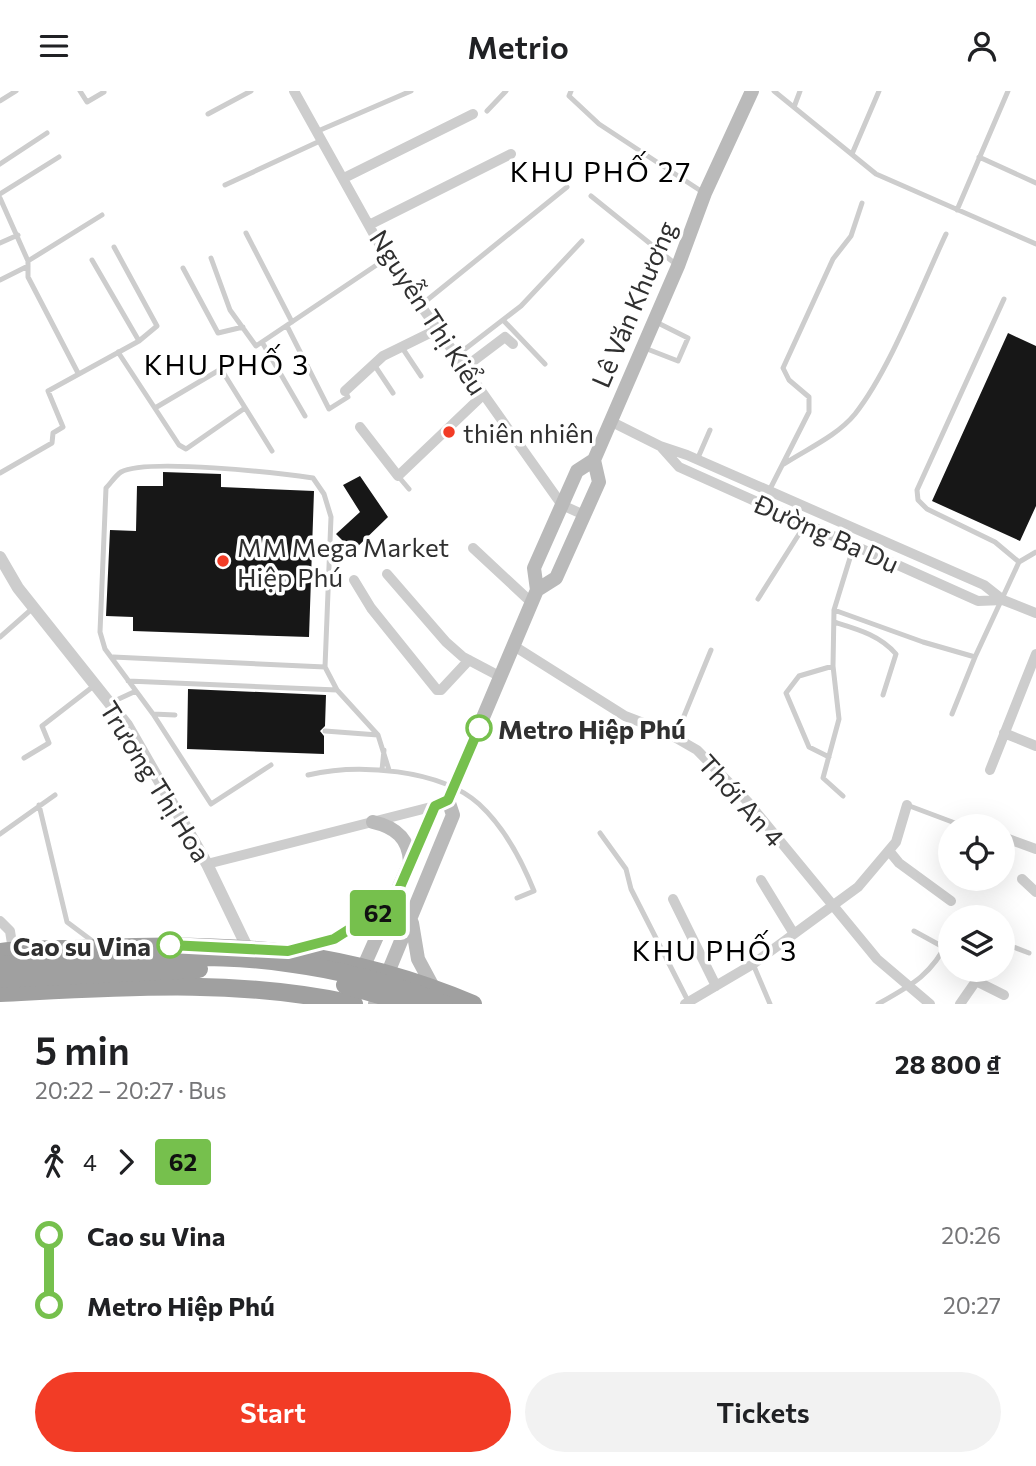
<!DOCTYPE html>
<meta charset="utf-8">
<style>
body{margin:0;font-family:Commissioner,sans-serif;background:#f2f2f2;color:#202124;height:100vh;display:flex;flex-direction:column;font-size:26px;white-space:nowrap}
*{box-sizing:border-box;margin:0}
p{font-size:23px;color:#757577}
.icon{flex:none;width:38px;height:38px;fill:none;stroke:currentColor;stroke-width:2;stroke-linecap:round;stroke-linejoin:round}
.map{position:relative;height:913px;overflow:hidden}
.sheet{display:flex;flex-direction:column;background:#fff;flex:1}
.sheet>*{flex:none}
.badge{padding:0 14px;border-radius:5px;font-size:24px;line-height:46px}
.buttons{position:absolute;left:938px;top:723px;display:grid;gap:14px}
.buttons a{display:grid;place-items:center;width:77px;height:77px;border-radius:50%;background:#fff;box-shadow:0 7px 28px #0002;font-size:35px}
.map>.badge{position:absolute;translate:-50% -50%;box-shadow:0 0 0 4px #fff}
.legs{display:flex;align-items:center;gap:10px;height:77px;padding:0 35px;font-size:23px}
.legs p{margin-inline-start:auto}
.summary{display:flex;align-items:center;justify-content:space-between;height:119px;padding:0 35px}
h1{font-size:38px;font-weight:600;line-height:52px}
.button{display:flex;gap:14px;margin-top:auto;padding:14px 35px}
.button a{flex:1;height:80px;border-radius:42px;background:#f23c26;color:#fff;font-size:28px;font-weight:600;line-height:80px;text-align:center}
.button a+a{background:#f2f2f2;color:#202124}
ul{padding:0 35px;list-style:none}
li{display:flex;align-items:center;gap:24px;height:70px;font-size:26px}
li i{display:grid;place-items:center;width:10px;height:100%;margin:0 9px;background:currentColor}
li i::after{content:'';width:18px;height:18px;margin:-9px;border:5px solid;border-radius:50%;background:#fff}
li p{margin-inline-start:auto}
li:first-child i{background:linear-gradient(#0000 50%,currentColor 0)}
li:last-child i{background:linear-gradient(currentColor 50%,#0000 0)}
header{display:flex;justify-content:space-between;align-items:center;height:91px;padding:0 35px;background:#fff;font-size:32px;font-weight:600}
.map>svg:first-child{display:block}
</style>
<header><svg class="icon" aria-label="menu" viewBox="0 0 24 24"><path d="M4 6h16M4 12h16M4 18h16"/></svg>Metrio<svg class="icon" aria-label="person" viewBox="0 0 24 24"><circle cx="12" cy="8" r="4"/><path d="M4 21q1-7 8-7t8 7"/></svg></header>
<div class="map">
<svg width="1036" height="913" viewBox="0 0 1036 913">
<rect width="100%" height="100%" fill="#fff"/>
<path fill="#171717" d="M1008,242L1036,255V415L1020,450L932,410Z
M163,381L221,383V396L314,400L309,546L133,540V526L106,525L110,439L136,440L137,395H163Z
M360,385L388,426L353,460L336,443L360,421L343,394Z
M188,598L326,604L325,635L320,640L324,645V663L187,658Z"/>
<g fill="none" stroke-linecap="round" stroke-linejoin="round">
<path stroke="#cdcdcd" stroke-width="5" d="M80,0L87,11L104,1
M571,0L569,5L599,33L704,102
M774,0L876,83L1036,153
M0,10L16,0
M794,16L800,0
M487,20L506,0
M208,23L251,0
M318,40L411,0
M852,63L879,0
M979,66L1036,92
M0,73L47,42
M225,94L320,50
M0,103L59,66
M591,105L678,175
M0,107L28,170V186L78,282
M957,119L1008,0
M246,142L292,231
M0,152L18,144
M211,167L230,219L256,255L387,167
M92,169L139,250
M28,170L102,124
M183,177L218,242L243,236
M0,189L28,175
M421,214L567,96
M503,229L545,273
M287,235L329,318L348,306L345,300
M262,251L305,325
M401,255L421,285
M642,256L678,270L688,247L656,231
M118,261L179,354L186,358L245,317
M456,265L521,215L582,150
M373,272L393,302
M155,317L221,278L272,360
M697,369L710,339
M784,373C807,358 837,345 855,323C890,279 921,196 946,143
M0,382L52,352L53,342L63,336L48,300L139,250L157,235L114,156
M398,385L409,398
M769,400L809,321V306L789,289L783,277L833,168L851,145L862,112
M1019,471L1036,461
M758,508L806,432
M834,519L923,551L975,566L1019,471L995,451L927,418L918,409L917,399L1004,208
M834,531C857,538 880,544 896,563L883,604
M0,546L33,517
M113,566L325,576
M128,590L337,599
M110,612L136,600
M153,623L175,624
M952,623L975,566
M325,640L378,644
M675,647L711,559
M829,666L809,656L786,602L799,585L833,575
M24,667L49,652L42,635L95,594
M271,674L211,713L153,623L105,558L100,541L106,397C110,393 116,384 121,381C146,367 280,382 313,387L324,403L331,426L325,576L337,599L378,644L389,679
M382,679L384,659
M308,684C358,672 440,678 479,713C503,735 522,770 534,800L517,807
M843,705L823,687L839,628L833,575L834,519L854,454
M39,714L67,831L95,852
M907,714L963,735
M600,742L626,778L631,798L689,912
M0,743L55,704
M914,840L945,857
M1003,852L1029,862
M753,873L770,913
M878,913C914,893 931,884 950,847"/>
<path stroke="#cdcdcd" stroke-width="10" d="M294,0L387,167L562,414L584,424
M344,87L473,23
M371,133L511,63
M464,277L505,246L513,253
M345,300L383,265L438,238
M610,330L660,355L687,364L984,494L1003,509L1036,522
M360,336L398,385L483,304
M662,357L679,376L978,510L1003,509
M473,457L532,512
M387,483L446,551L463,566L501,586
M354,489L371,517L437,599H441L469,569
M514,555L625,625L664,640L697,659L747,710L877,868L930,913
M1004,642L1036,655
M990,679L1036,563
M1003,746L1036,758
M890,761L899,772L951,810
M207,773L435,715
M1022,788L1036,801
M761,789L794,843
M673,808L716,895
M0,830L10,840L13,859
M685,913L753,873L858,796L896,751L907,714
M960,913L976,890L1004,904"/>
<path stroke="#cdcdcd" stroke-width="12" d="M0,466L18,497L127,634L207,773L247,856"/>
<path stroke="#bababa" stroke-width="14" d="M537,499L556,487L599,391L594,369L678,175L705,102L752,0
M373,731C395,736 409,747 410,771
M412,832L418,868L433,896
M288,860L334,848L393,811
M359,886L435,715L448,709L454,695L537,499L534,477L577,380L594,369
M375,913L453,724L448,709"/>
<path stroke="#a0a0a0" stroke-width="18" d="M0,861C34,857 68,859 102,857C236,851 348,860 473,913
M0,902C120,896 236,887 354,913"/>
<path stroke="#a0a0a0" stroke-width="18" d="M0,874C97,870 198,858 294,873C346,880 395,894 444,913
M0,888L199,878
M345,894L410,913"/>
</g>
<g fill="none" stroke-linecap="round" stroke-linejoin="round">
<defs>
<path id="line-1" d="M170,854L288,860L334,848L394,810L435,715L448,709L479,637"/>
</defs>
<use href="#line-1" stroke="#fff" stroke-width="16"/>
<use href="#line-1" stroke="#76c04d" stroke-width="10"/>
</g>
<g fill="#f23c26" stroke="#fff" stroke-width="2.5">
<circle cx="449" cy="341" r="7"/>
<circle cx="223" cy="470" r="7"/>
</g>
<g fill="#fff" stroke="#76c04d" stroke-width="3.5">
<circle cx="479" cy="637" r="12"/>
<circle cx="170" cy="854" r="12"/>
</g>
<g text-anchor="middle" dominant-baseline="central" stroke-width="7" stroke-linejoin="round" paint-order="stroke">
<g font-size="26" fill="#303030" stroke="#fff">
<text transform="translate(633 213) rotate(-67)">Lê Văn Khương</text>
<text transform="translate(429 221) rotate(57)">Nguyễn Thị Kiểu</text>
<text transform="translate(827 442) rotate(24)">Đường Ba Du</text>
<text transform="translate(156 690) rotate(58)">Trương Thị Hoa</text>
<text transform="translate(742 709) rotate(48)">Thới An 4</text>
</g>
<g font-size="26" fill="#303030" stroke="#fff" text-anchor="start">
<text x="463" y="341">thiên nhiên</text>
<text x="237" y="455">MM Mega Market<tspan x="237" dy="30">Hiệp Phú</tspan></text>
</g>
<g font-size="26" font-weight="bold" fill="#303030" stroke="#fff" text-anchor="start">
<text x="498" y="637">Metro Hiệp Phú</text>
<text x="151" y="854" text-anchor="end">Cao su Vina</text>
</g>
<g font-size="28" letter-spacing="2" fill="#000" stroke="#fff">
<text x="601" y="80">KHU PHỐ 27</text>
<text x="227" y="273">KHU PHỐ 3</text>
<text x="715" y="859">KHU PHỐ 3</text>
</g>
</g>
</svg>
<div class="buttons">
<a><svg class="icon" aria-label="locate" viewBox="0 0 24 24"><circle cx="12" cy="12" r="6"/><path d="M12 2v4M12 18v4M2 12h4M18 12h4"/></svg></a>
<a><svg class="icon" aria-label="layers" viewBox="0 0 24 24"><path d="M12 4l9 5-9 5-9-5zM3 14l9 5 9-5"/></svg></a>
</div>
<b class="badge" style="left:378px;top:822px;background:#76c04d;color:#111">62</b>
</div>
<section class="sheet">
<div class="summary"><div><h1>5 min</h1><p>20:22 – 20:27 · Bus</p></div><b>28 800 ₫</b></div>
<div class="legs"><svg class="icon" aria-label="walk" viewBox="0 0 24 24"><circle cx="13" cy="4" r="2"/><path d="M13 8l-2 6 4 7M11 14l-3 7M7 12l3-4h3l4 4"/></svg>4<svg class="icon" aria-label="forward" viewBox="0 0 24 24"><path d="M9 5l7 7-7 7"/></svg><b class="badge" style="background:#76c04d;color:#111">62</b></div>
<ul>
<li><i style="color:#76c04d"></i><b>Cao su Vina</b><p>20:26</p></li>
<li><i style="color:#76c04d"></i><b>Metro Hiệp Phú</b><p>20:27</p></li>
</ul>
<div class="button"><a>Start</a><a>Tickets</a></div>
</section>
